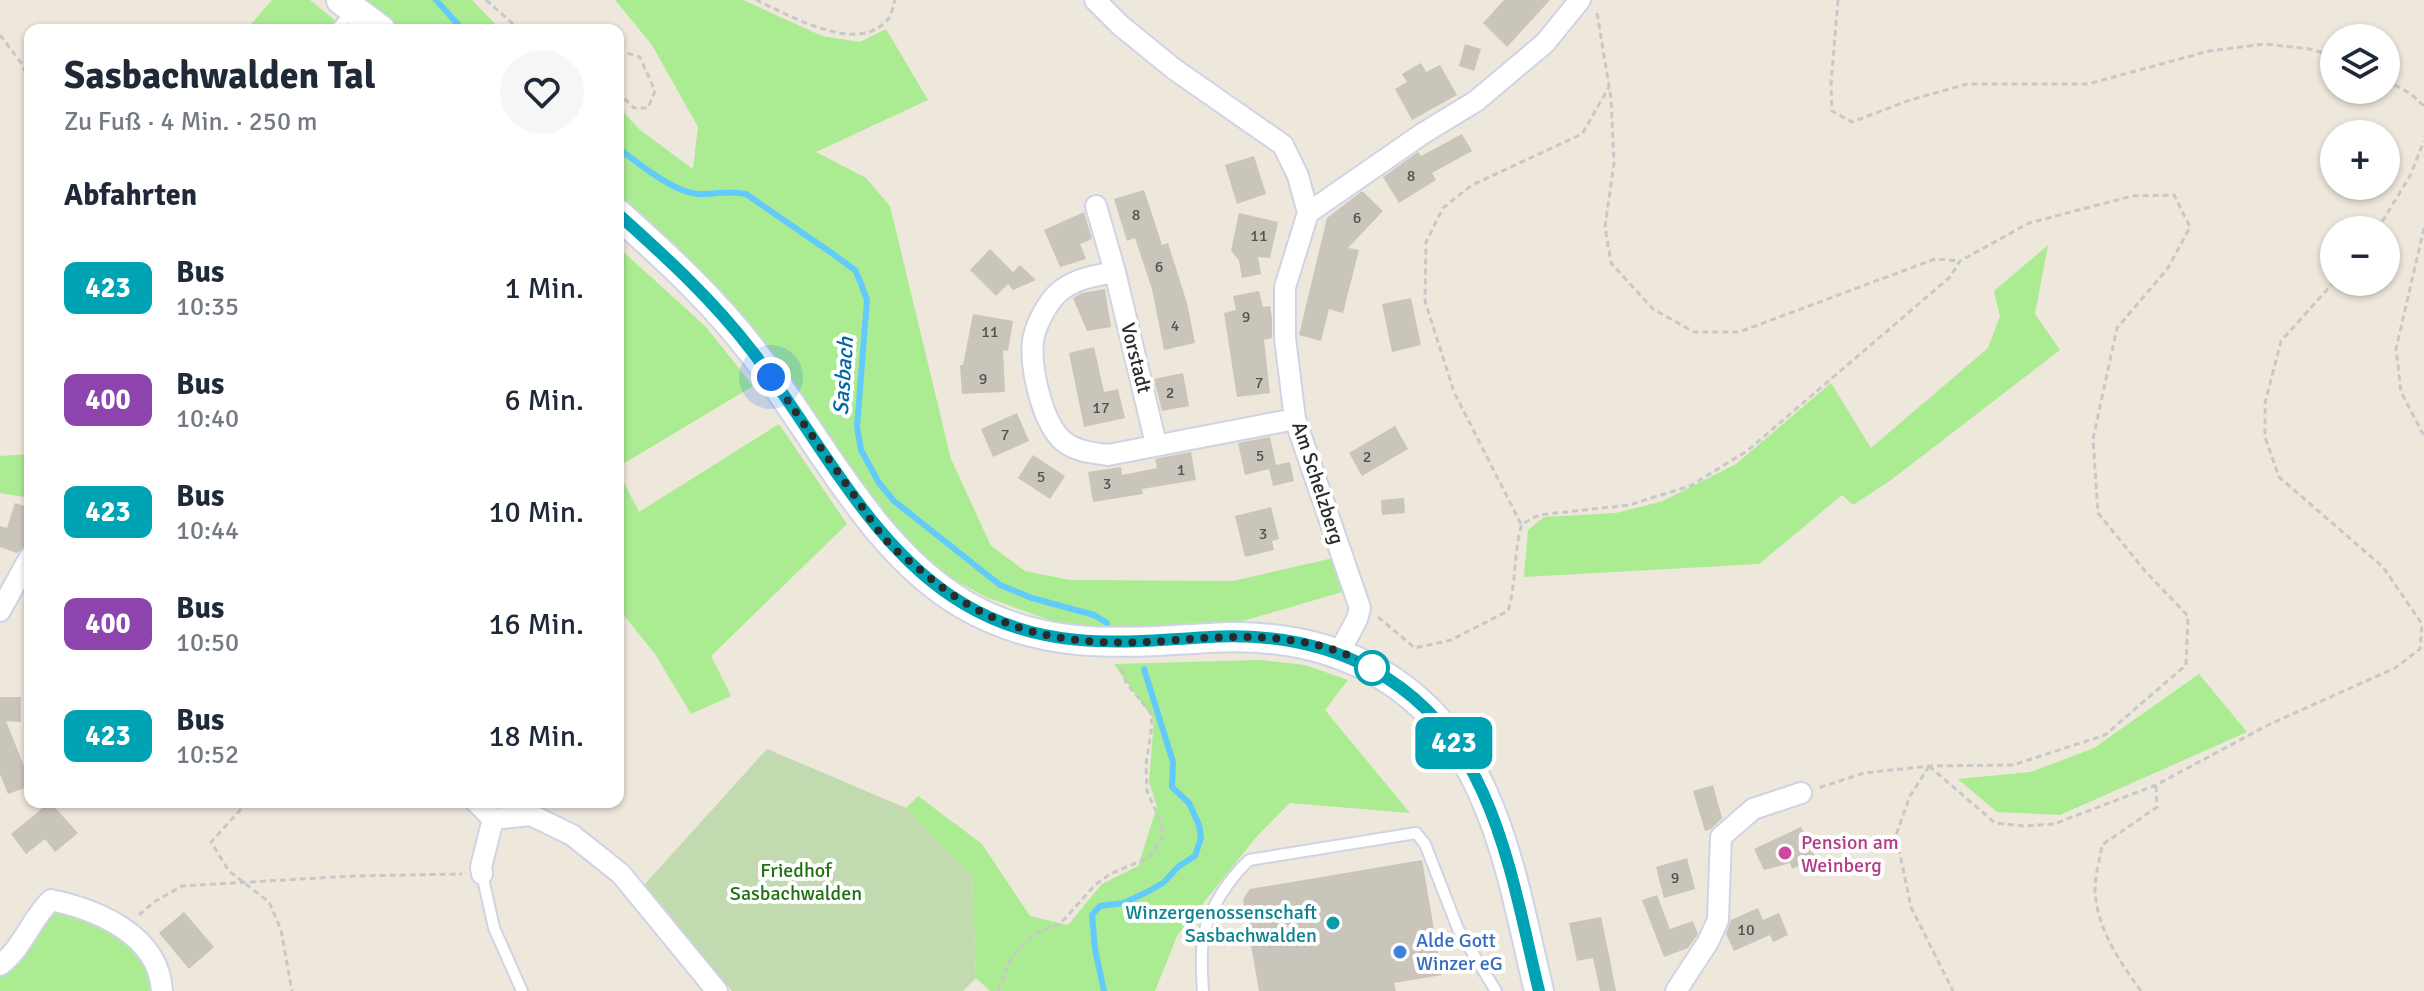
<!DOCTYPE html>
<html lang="de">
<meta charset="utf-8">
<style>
body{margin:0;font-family:Signika,sans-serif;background:#f6f6f7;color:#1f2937;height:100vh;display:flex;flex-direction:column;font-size:30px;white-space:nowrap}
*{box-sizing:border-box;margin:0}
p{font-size:26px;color:#747a83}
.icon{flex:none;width:44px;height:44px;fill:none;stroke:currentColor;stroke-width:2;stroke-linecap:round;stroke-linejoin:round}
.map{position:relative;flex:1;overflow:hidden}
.drawer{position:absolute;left:24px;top:24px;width:600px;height:784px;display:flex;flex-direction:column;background:#fff;border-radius:16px;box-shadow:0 2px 6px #0004}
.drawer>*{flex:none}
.badge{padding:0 16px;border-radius:12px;font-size:28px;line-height:52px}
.fabs{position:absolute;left:2320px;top:24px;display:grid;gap:16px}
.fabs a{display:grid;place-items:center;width:80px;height:80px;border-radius:50%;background:#fff;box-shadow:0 2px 6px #0004;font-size:40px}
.you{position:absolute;width:40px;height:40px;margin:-20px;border:6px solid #fff;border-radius:50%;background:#1a73e8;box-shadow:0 0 0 12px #1a73e833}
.map>.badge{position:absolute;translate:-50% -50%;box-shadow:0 0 0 4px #fff}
h2{padding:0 40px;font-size:30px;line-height:72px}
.round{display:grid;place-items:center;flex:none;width:84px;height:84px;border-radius:42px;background:#f6f6f7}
.headline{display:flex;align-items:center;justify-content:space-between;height:136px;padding:0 40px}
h1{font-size:38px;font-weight:700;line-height:60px}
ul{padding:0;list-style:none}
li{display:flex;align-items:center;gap:24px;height:112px;padding:0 40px}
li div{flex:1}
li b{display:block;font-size:30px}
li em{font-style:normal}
li .badge{min-width:88px;font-weight:700;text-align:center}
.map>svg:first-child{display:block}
</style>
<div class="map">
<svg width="2424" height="991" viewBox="0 0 2424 991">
<rect width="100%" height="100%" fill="#eee7db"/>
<path fill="#abeb92" d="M272,0H310L347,30H246Z
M365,0H472L501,30H404Z
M615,0H743L822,36L860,42L886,29L928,100L816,152L866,178L890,206L951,459L991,546L1025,571L1070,580L1233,581L1333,558L1346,591L1229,625L1137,632L1063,625L986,597L932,568L896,534L716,287L664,236L618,197V106L640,130L693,169L698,127L652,45Z
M2048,245L2035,314L2060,350L1891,480L1853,505L1842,495L1759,564L1524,577L1528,530L1544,517L1616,513L1663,501L1736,464L1831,383L1871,448L1988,348L2000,316L1994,291Z
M618,247L706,327L753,386L618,467Z
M779,424L847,524L711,656L731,696L691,714L655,654L618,608V471L639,512Z
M30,454V498L0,493V456Z
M1260,660L1305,665L1348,680L1325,710L1410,813L1290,803L1258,835L1177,936L1155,991H990L976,978L972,876L906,808L918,796L982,844L1030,916L1068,925L1102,884L1138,866L1157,807L1149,782L1154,720L1114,664Z
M2199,674L2247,732L2060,815L1997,812L1958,779L2031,772L2094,748Z
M56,909L79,911L141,951L156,991H0V978L19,958L46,916Z"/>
<path fill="#c2dab0" d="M767,749L906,808L972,876L976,978L963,991H732L644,885Z"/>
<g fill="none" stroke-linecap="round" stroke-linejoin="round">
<path stroke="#63cbfb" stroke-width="6" d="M436,0L463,30
M618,148C638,163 676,195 702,194C719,194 727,190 746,194L833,254L855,270L860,281L867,300L857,427L861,450L879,483L894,501L1000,585L1032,598L1094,615L1107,623
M1104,991L1095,949L1092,915L1100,906L1124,903L1147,892L1163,883L1179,866L1195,856L1201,838L1199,825L1189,803L1172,787L1173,762L1144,669"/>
</g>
<path fill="#c9c5ba" d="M1504,0H1550L1507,47L1483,23Z
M1465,44L1481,49L1474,71L1459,66Z
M1421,63L1426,72L1440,65L1457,95L1412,120L1395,89L1407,82L1402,74Z
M1462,134L1472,151L1432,173L1436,180L1399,203L1383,177L1418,152L1421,156Z
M1254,156L1266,194L1237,204L1225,165Z
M1144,190L1162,245L1168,243L1187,303L1195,343L1164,350L1152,289L1135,238L1127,241L1114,199Z
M1362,191L1383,211L1348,248L1359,250L1343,313L1329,309L1321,341L1299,335L1327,218Z
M1084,212L1092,239L1080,244L1086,259L1060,267L1044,230Z
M1239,213L1278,222L1270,258L1258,257L1261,274L1242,278L1239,261L1231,250Z
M990,249L1013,272L1020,265L1036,280L1013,290L1008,284L996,296L970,270Z
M1105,289L1111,327L1087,331L1073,298L1082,293Z
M1259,291L1263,307L1270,306L1272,318V338L1264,340L1270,393L1237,397L1224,313L1236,310L1233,296Z
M1411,298L1421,345L1392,352L1382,304Z
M973,314L1013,321L1008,351L1003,350L1005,392L962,394L960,365H963Z
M1094,347L1104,392L1118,389L1125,418L1084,427L1069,353Z
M1183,373L1189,406L1162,411L1154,379Z
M1017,413L1029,441L993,457L981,429Z
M1395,426L1408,449L1362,476L1349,453Z
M1270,437L1276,465L1290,462L1294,481L1273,486L1269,469L1245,475L1238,443Z
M1191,452L1196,480L1142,489L1143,494L1093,502L1088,472L1121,467L1122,475L1157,468L1155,459Z
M1033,455L1065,476L1050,499L1018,478Z
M1404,498L1405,513L1382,515L1381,500Z
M15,503L30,508V541L17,553L0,547V526L7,528Z
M1271,507L1279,539L1272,541L1274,550L1245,557L1235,516Z
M0,697H21V722L6,721L30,781V786L8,794L0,774Z
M1713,785L1722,818L1711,829L1705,831L1693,791Z
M50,802L78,833L55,852L45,839L26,854L11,834Z
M1801,827L1816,858L1792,869L1790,863L1764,870L1754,849Z
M1687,858L1695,889L1664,898L1656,867Z
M1422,860L1442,975L1394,983L1396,991H1259L1243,899L1250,889Z
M1657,895L1670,929L1693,921L1698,934L1688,948L1664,957L1642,900Z
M1758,908L1763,920L1779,913L1788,935L1773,942L1770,935L1734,951L1726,934L1731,920Z
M184,912L214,947L189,969L159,933Z
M1601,917L1609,955L1616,991H1600L1593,958L1577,961L1569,923Z"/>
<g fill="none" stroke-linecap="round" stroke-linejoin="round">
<defs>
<path id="service" d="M336,30L352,11
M482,874L494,928L522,991
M1203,991C1202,974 1200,951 1204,934C1210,907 1229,879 1249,860L1416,833L1425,844L1458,929L1496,991"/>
<path id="minor" d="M1095,0L1120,25L1174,69L1283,145L1298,176L1308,213L1285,287V338L1295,419L1360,608L1357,619L1339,653
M1096,206L1115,272
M1308,213L1422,134L1476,101L1545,43L1580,0
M1156,444L1115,272C1094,276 1075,278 1058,293C1047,303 1035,326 1033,341C1030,368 1042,421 1062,440C1074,451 1092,453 1108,455L1295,419
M0,611L30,557
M476,802L493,819
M493,819L531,815L572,835L621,874L717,991
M482,874L481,867L493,819
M0,965C23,948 31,919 51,900C98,910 159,935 162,991
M1676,991L1708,942L1718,920L1721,837L1753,809L1801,793"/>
<path id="secondary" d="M341,0L381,30
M618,214C666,257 713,300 752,351C817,434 871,550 963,604C1043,651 1121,643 1209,638C1331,630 1432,678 1483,793C1511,855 1523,925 1539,991"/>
</defs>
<use href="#service" stroke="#d0d3e5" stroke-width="14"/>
<use href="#minor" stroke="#d0d3e5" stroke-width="24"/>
<use href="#secondary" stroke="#d0d3e5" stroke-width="32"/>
<path stroke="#c8c8c8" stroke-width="3" stroke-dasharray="6 4" stroke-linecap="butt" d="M486,0L520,30
M756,0C790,15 859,57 889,18C892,14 893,5 895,0
M1838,0L1831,84L1832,111L1852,122L1910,100L1967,84H2088L2209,51L2265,44L2310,49L2334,56
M1597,13L1611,98L1614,163L1605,227L1611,263L1653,309L1694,332H1739L1935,259L1960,261
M274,30H278
M0,35L22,64L30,82
M618,56L627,53L640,57L655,91L648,108H634L618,92
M2386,80L2411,94L2424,106
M2424,228L2396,349L2401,392L2424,436
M2377,230L2410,176L2424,141
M1521,524L1454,392L1425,301L1426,242L1443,208L1472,185L1582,134L1609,87
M1378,617L1415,648L1451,640L1508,611C1517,582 1513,552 1522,524L1539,515L1629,505L1690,486L1747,451L1950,277L1960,261L2029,223L2132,196L2174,195L2190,227L2168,268L2117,328L2093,439L2098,513L2146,572L2188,616L2186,665L2105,735L2013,765L1929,766L1864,773L1818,788
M1929,766L1995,823L2024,826L2054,824L2156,785L2268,725L2395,668L2420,649L2422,624L2383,567L2279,477L2265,437V403L2281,341L2334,282
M1929,766L1910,796L1896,835L1911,907L1953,991
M238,802L243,807L211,842L229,871L269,902L281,930L292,991
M139,915L154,902L182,886L353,876L462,874
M998,991L1010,960L1025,942L1042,930L1060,924L1095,885L1110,874L1150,857L1161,839L1162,825L1147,791L1146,765L1152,725L1151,713L1127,684L1120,667
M2141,991C2119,961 2096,927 2095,889C2095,875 2100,859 2102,845L2157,807L2156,785"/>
<use href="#service" stroke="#fff" stroke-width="10"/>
<use href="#minor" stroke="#fff" stroke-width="20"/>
<use href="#secondary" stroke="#fff" stroke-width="28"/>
</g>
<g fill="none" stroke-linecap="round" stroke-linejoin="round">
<defs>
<path id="line" d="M618,214C666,257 713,300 752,351C817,434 871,550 964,604C1043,651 1121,643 1209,637C1331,630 1432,679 1483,793C1511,855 1523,925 1539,991"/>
</defs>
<use href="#line" stroke="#fff" stroke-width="18"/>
<use href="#line" stroke="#00a3b4" stroke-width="12"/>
<path stroke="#2b2b2b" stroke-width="8" stroke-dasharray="0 14.4" d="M771,377C798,415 824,453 851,491C863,507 873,525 886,540C895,551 907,559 918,568C996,637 1076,649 1177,640C1240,635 1316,632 1372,668"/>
</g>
<circle fill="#fff" stroke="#00a3b4" stroke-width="4" cx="1372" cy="668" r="16"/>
<circle fill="#d1479c" stroke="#fff" stroke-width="3" cx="1785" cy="853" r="8"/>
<circle fill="#0f9aa8" stroke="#fff" stroke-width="3" cx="1333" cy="923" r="8"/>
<circle fill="#3f7fe0" stroke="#fff" stroke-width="3" cx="1400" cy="952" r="8"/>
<g text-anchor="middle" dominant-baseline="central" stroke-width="8" stroke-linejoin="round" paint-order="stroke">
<g font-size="16" fill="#52524f">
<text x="1411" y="176">8</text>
<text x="1136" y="215">8</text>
<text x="1357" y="218">6</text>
<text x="1259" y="236">11</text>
<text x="1159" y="267">6</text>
<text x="1246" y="317">9</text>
<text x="1175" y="326">4</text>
<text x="990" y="332">11</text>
<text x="983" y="379">9</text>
<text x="1259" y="383">7</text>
<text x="1170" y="393">2</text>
<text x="1101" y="408">17</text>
<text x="1005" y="435">7</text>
<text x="1260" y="456">5</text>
<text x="1367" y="457">2</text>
<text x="1181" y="470">1</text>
<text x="1041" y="477">5</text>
<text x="1107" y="484">3</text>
<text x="1263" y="534">3</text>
<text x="1675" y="878">9</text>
<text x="1746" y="930">10</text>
</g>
<g font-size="20" fill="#2b2b2b" stroke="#fff">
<text transform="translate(1136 358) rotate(76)">Vorstadt</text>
<text transform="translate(1318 483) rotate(72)">Am Schelzberg</text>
</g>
<g font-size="20" fill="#b23c85" stroke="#fff" text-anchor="start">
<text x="1801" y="842">Pension am<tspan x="1801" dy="23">Weinberg</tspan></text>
</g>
<g font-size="20" fill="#217012" stroke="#fff">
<text x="796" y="870">Friedhof<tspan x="796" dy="23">Sasbachwalden</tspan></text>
</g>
<g font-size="20" fill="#0d838f" stroke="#fff" text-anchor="end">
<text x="1317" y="912">Winzergenossenschaft<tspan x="1317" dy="23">Sasbachwalden</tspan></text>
</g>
<g font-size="20" fill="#366cbe" stroke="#fff" text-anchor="start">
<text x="1416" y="940">Alde Gott<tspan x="1416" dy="23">Winzer eG</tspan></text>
</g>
<g font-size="22" font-style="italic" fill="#0066a9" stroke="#fff">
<text transform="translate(843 376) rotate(-86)">Sasbach</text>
</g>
</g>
</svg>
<div class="fabs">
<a><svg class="icon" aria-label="layers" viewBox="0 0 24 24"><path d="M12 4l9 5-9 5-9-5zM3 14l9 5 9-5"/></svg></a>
<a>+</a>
<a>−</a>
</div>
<div class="you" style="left:771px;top:377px"></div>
<b class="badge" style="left:1454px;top:743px;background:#00a3b4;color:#fff">423</b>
<section class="drawer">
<div class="headline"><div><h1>Sasbachwalden Tal</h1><p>Zu Fuß · 4 Min. · 250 m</p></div><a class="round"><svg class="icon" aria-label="heart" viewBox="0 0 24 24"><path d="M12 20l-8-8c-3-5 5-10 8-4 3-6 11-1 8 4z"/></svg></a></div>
<h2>Abfahrten</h2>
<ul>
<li><span class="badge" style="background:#00a3b4;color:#fff">423</span><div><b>Bus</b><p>10:35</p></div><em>1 Min.</em></li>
<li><span class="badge" style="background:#8e44ad;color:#fff">400</span><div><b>Bus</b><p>10:40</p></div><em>6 Min.</em></li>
<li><span class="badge" style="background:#00a3b4;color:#fff">423</span><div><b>Bus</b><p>10:44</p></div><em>10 Min.</em></li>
<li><span class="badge" style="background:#8e44ad;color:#fff">400</span><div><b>Bus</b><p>10:50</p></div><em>16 Min.</em></li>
<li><span class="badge" style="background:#00a3b4;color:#fff">423</span><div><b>Bus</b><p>10:52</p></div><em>18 Min.</em></li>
</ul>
</section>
</div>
